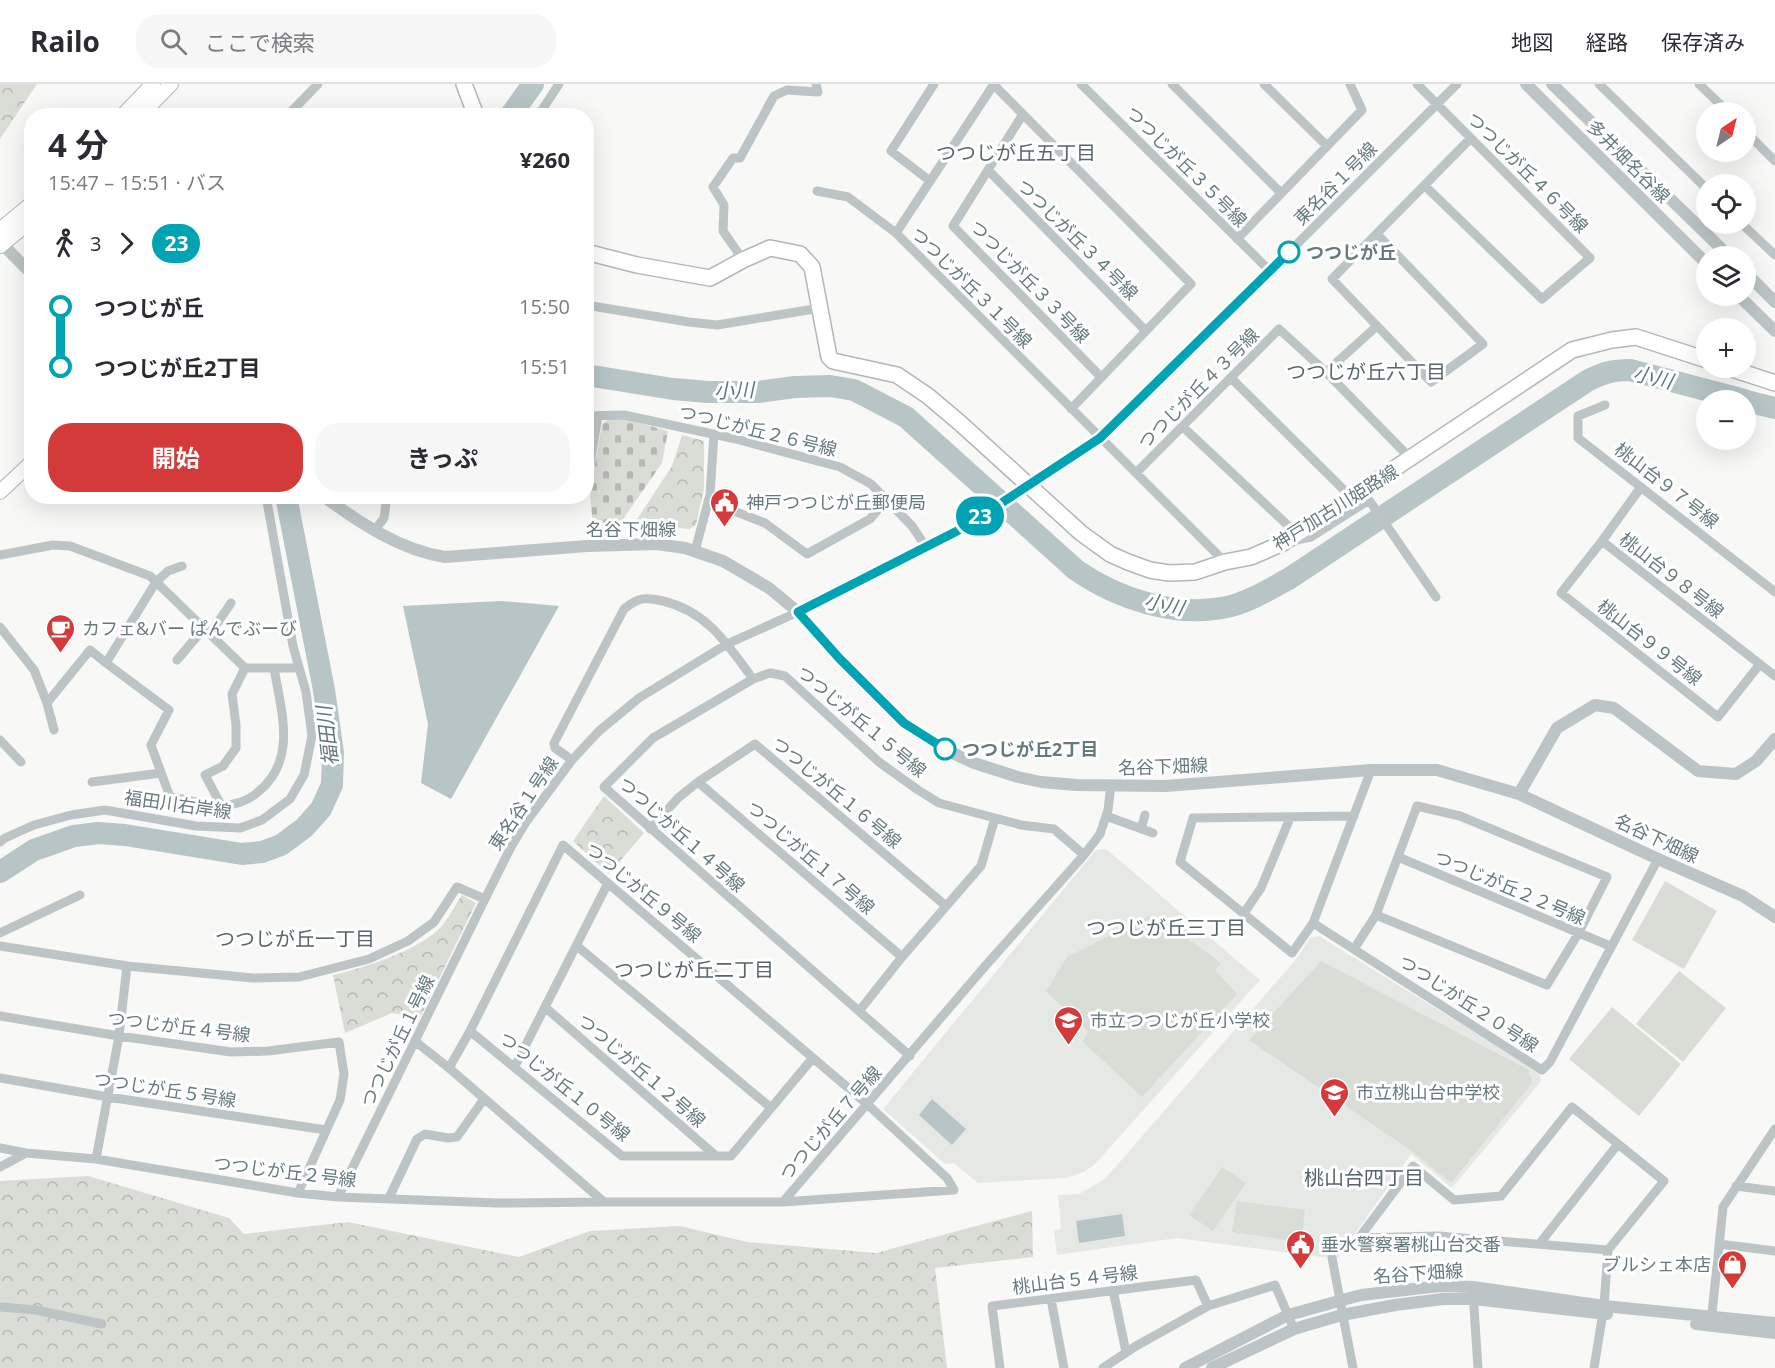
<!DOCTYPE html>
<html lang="ja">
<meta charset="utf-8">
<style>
body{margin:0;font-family:"Open Sans","Noto Sans JP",sans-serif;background:#f7f7f7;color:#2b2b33;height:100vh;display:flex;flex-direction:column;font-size:22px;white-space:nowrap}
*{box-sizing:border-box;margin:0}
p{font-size:20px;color:#7c7c81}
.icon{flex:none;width:33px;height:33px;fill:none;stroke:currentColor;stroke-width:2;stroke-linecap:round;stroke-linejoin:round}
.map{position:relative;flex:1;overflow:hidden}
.sheet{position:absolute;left:24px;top:24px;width:570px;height:396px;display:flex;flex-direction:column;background:#fff;border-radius:24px;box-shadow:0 6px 24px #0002}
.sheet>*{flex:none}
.badge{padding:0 12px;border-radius:20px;font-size:21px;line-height:39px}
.needle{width:39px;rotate:35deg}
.tools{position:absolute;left:1696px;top:18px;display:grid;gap:12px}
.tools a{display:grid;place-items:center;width:60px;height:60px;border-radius:50%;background:#fff;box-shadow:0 6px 24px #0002;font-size:30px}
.map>.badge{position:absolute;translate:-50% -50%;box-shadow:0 0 0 3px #fff}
.legs{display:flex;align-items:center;gap:9px;height:66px;padding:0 24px;font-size:20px}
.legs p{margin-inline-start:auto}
.summary{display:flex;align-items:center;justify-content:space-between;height:102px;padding:0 24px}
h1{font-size:33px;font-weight:700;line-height:45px}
.cta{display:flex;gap:12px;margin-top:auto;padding:12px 24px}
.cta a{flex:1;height:69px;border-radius:24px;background:#d43a3a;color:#fff;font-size:24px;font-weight:700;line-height:69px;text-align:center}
.cta a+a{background:#f7f7f7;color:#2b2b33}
ul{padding:0 24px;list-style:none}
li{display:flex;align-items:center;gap:21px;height:60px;font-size:22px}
li i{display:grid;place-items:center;width:9px;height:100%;margin:0 8px;background:currentColor}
li i::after{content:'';width:15px;height:15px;margin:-8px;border:4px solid;border-radius:50%;background:#fff}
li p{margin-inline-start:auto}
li:first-child i{background:linear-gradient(#0000 50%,currentColor 0)}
li:last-child i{background:linear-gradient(currentColor 50%,#0000 0)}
header{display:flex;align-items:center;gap:36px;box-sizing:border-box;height:84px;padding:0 30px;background:#fff;border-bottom:2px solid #e1e1e2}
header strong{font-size:28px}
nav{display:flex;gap:33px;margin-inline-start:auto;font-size:21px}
.search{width:420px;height:54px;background:#f7f7f7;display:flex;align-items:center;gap:15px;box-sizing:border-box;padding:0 21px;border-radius:24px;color:#7c7c81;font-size:22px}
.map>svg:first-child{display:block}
</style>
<header>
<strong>Railo</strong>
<div class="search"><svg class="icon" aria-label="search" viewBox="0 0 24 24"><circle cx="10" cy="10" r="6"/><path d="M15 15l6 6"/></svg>ここで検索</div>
<nav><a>地図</a><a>経路</a><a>保存済み</a></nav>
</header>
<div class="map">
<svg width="1775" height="1284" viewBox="0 0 1775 1284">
<defs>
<pattern id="forest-crowns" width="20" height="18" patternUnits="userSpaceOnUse" patternTransform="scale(1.5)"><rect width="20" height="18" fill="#daddd5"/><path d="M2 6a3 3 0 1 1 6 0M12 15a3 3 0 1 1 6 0" fill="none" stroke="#b5b8b2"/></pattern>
<pattern id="cemetery-stones" width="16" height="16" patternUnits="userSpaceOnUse" patternTransform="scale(1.5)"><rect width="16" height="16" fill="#daddd5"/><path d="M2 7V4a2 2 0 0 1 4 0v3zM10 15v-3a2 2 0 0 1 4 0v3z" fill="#b5b8b2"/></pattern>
</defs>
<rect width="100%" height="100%" fill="#f8f8f6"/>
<path fill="#e6e8e6" d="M1106,765L1260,896L1094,1081L1084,1088L1066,1094L978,1099L954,1079L945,1080L883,1025L1096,766Z
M1319,852L1539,988L1541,997L1452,1104L1411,1070L1337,1175L1177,1154L1057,1171L1054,1147L1061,1145L1058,1111L1079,1110L1105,1095L1298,873L1310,854Z"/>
<path fill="url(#forest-crowns)" d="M0,0H37L0,55Z
M682,351L704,357V405L696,441L689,445L634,440L672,382Z
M604,712L644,749L609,790L573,757Z
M462,811L476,819L418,938L404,931L392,929L345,949L333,891C366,883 417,867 441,843C449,834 455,821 462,811Z
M88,1092L229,1134L244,1150L348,1138L519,1173L590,1147L680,1142L747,1158L876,1169L1032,1127L1033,1173L935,1184L947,1284H0V1097Z"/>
<path fill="url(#cemetery-stones)" d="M609,335H626L668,347L662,379L619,441L593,442L590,409L602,340Z"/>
<path fill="#daddd5" d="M1665,797L1717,827L1684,885L1632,856Z
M1149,832L1173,844L1221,879L1215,886L1237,910L1142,1013L1083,958L1088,947L1046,907L1067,873Z
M1321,877L1529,986L1532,999L1451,1099L1413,1068L1249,956Z
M1679,887L1726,924L1683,978L1636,940Z
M1612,923L1681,980L1639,1032L1569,975Z
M1222,1083L1246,1099L1213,1147L1189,1131Z
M1237,1117L1305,1126L1301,1158L1232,1148Z"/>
<path fill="#b7c5c6" d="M501,517L559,522L451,715L421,699L428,640L403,522Z
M932,1015L966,1045L952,1061L919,1031Z
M1122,1130L1125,1152L1079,1159L1076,1137Z"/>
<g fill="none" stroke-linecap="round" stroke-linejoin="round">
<path stroke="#b7c5c6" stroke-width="22" d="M510,32L533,0
M586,291L673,305L708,308H758L795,303L830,302L854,306L906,333L1076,486C1118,515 1176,534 1227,523C1249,518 1270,505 1290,494L1587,297C1602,289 1613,286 1630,286L1744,316
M1746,317L1775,324
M0,788L34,766L74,752L98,749L125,751L242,770L262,768L281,761L304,744L321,725L332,701L333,669L324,606L286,412"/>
<defs>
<path id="secondary" d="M122,32L153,0
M140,32L171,0
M0,146L32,119
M0,162L32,136
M0,408L32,378"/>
<path id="primary" d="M464,0L475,29L473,32
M586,168L637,181L710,194L743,176L770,164L800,170L812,183L829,273L833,277L897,291L928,312L960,339L1081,449L1110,470L1128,478L1150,486L1169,489L1195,488L1225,478L1251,473L1283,459L1572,266L1612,256L1636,253L1707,276
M1729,284L1775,299"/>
</defs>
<use href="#secondary" stroke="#b0b8ba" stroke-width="16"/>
<use href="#primary" stroke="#b1b8ba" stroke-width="18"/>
<path stroke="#bdc4c5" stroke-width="9" d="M993,0L1191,200L1071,325
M994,0L896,149L1225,478
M1081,0L1270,187
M1172,0L1281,109
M1264,0L1327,62
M1417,0L1590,174L1542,215L1425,102
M1599,0L1707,105
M1699,0L1728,28
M1023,30L953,142L1100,292
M287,32L318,0
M538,32L559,0
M1746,48L1775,77
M988,86L1145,246
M930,97L891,67L934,0
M817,107L848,113L896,149
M1742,140L1775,171
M1377,150L1483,260L1431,298L1332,195L1471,54
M1237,155L1362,26L1350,0
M743,176L723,147L724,121L713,103L733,74H740L774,12L787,6L818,8L816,0
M586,221L689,238L717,241L820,224
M1326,288L1377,242
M1232,295L1352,414
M1605,321L1578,332V354L1775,508
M586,332L624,331L736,355L840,383L871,400L912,442L926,463
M1183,343L1297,450
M1067,376L1100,354L1270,187L1457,0
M1136,389L1279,245L1326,288L1411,375
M1641,403L1602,457L1775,592
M586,404L598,332
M443,412L460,415L509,412
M708,417L765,439L807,470L870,435L886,416
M375,446L384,434L387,412
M1291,457L1311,453L1369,416L1436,513
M1602,457L1561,509L1718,633L1760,580
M695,467L710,411L714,350
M0,471L53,461L70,462L150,492L245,584
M0,543L34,586L47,619L54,646
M210,550L231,519
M177,576L204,544
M106,579L169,626L151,661L170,713C186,715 204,721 220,721C233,722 248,717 258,708C298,676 281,627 274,584
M753,595L770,589L785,592L879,678L918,706L939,719L995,734L981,782L902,873L860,926
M47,619L90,566L106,579L156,498L168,487L182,482
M0,656L21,678
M572,676L555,664L554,659L624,525C639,513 645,513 663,517C708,528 727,560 753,595L653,654L604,703L910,972
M1371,686L1313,839L1542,986L1550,978L1658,775
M92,698L161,689
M698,698L902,873
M221,721L205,691L223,682L236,664V641L232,610L245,584H299
M1106,732L1153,749
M995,734L1021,741L1054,745L1084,771
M650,745L678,714L698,698L755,660L946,822
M1141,745L1145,731
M0,758L5,754L34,741L71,731L105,726L196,742L240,744L262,736L290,715L304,691L312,652L306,608L293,562L266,412
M1398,773L1610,862
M1244,829L1261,804L1290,734
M1313,839L1292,869L1180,778L1193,734L1354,732
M0,849L80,811
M0,862L127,882L253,894L299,893L369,875L408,857L434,838L457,803L485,815L511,763L526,738L572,676L599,647L639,614L727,560L798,528L965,443
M577,862L771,1024
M1354,865L1376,831L1417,722L1460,732L1607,793L1578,850L1547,901L1376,831
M546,924L716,1072
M0,932L119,952L231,968L268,967L339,958L344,990L340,1016L298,1109
M470,947L622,1072H731L812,975
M416,958L449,984L604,1118H783L987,880L1084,771L1100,750L1108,726L1111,701
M515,982L608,799
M449,984L470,947L563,761L867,1020L947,1094L954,1106L783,1118
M0,994L108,1013L326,1046
M0,1064L26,1069L96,1075L298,1109L338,1113L497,1119L604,1118
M96,1075L119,952L127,882
M0,1083L26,1069
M1736,1102L1775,1107
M338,1113L485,815
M389,1114L417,1055L425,1050L448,1054L457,1053L484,1015
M1540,1159L1618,1060
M1719,1160L1775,1167
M1332,1174L1353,1284
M1113,1206L1126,1268
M1473,1209L1478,1284
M1051,1215L1064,1284
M0,1223L36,1226L102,1240
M1711,1239L1723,1123L1775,1045
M1000,1284L992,1222L1196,1196L1208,1222
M1103,1284L1136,1262L1208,1222L1275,1201L1294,1245
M1594,1284L1604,1222L1608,1166L1664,1097L1572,1023L1501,1112L1454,1116L1413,1082L1359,1154L1438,1152L1608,1166"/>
<path stroke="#bdc4c5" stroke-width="12" d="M1526,0L1707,180
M1552,0L1729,172
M0,158L32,190
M1746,189L1775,218
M1739,212L1775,247
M323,412C360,439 400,466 445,473L587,462L657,460L685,464L723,477L769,504L798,528L839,574L904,639L946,666L974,679L1018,693L1041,698L1076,701L1166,702L1371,686H1437L1519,710L1658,775L1743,812L1775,833
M1519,710L1557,644L1595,621L1614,624L1698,687L1736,690L1756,677L1775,655
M1696,1240L1775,1249
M1185,1284L1288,1231L1361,1211L1440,1202L1473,1203L1604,1222L1775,1239
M1212,1284L1294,1245L1342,1231L1395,1221L1443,1215H1474L1607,1230"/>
<use href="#secondary" stroke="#fff" stroke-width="14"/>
<use href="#primary" stroke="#fff" stroke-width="15"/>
<path stroke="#bdc4c5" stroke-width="9" d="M965,443L1067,376"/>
</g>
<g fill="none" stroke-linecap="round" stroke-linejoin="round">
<defs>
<path id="line-1" d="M945,665L904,639L839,574L798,528L965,443L1100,354L1289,168"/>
</defs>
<use href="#line-1" stroke="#fff" stroke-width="14"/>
<use href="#line-1" stroke="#00a3b4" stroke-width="9"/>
</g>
<defs>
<symbol id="civic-pin" viewBox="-11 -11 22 30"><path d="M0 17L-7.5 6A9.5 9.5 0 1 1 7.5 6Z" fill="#d43a3a" stroke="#fff"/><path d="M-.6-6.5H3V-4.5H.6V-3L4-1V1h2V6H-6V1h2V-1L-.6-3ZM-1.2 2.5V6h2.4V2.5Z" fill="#fff"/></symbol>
<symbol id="cafe-pin" viewBox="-11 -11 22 30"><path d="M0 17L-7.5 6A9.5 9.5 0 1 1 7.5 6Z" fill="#d43a3a" stroke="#fff"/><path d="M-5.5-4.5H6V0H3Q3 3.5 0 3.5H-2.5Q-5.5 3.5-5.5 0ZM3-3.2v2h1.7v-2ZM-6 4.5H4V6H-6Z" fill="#fff"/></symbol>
<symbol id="school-pin" viewBox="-11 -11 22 30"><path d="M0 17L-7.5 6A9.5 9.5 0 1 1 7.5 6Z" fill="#d43a3a" stroke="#fff"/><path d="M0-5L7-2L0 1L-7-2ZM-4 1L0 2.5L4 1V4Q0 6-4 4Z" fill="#fff"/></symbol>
<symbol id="shop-pin" viewBox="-11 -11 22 30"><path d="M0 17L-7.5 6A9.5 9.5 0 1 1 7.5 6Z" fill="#d43a3a" stroke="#fff"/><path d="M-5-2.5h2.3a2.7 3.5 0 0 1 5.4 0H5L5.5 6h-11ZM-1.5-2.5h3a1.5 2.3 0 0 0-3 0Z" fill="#fff"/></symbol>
</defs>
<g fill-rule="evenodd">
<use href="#civic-pin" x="708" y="402" width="33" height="45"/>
<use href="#cafe-pin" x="44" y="528" width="33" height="45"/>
<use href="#school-pin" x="1052" y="920" width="33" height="45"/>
<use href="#school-pin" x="1318" y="992" width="33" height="45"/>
<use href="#civic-pin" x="1284" y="1144" width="33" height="45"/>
<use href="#shop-pin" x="1716" y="1164" width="33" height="45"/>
</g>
<g fill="#fff" stroke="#00a3b4" stroke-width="3">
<circle cx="1289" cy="168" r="10"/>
<circle cx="945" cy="665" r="10"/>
</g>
<g text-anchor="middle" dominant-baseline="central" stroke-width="6" stroke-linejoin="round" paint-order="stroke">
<g font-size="18" fill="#667a7e" stroke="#fff">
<text transform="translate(1629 77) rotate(45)">多井畑名谷線</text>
<text transform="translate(1187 82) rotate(45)">つつじが丘３５号線</text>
<text transform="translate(1528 88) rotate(45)">つつじが丘４６号線</text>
<text transform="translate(1335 99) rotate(-45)">東名谷１号線</text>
<text transform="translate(1078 155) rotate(45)">つつじが丘３４号線</text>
<text transform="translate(1030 197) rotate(46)">つつじが丘３３号線</text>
<text transform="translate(972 203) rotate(45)">つつじが丘３１号線</text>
<text transform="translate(1198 304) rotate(-45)">つつじが丘４３号線</text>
<text transform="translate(758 346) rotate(14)">つつじが丘２６号線</text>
<text transform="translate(1667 401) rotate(38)">桃山台９７号線</text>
<text transform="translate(1335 423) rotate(-32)">神戸加古川姫路線</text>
<text x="631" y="445">名谷下畑線</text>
<text transform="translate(1672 491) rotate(38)">桃山台９８号線</text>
<text transform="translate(1650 558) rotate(38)">桃山台９９号線</text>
<text transform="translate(862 637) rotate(40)">つつじが丘１５号線</text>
<text transform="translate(1163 682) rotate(-2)">名谷下畑線</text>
<text transform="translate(837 708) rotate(40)">つつじが丘１６号線</text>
<text transform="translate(523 719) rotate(-56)">東名谷１号線</text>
<text transform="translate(178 720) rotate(8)">福田川右岸線</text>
<text transform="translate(682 750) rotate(42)">つつじが丘１４号線</text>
<text transform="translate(1657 754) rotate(25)">名谷下畑線</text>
<text transform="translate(811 773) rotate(41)">つつじが丘１７号線</text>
<text transform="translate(1510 803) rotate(23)">つつじが丘２２号線</text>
<text transform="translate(644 808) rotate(40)">つつじが丘９号線</text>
<text transform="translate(1469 919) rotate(33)">つつじが丘２０号線</text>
<text transform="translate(179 942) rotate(7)">つつじが丘４号線</text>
<text transform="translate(397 957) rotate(-64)">つつじが丘１号線</text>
<text transform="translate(642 986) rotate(41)">つつじが丘１２号線</text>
<text transform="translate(565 1002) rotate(39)">つつじが丘１０号線</text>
<text transform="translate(165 1005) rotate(9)">つつじが丘５号線</text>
<text transform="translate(830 1039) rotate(-49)">つつじが丘７号線</text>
<text transform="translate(285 1087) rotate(7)">つつじが丘２号線</text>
<text transform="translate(1418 1189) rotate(-4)">名谷下畑線</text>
<text transform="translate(1075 1195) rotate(-7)">桃山台５４号線</text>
</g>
<g font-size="18" font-weight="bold" fill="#667a7e" stroke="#fff" text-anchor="start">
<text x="1306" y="168">つつじが丘</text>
<text x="962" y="665">つつじが丘2丁目</text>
</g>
<g font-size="18" fill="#667a7e" stroke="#fff" text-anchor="start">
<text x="746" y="418">神戸つつじが丘郵便局</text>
<text x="82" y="544">カフェ&amp;バー ぱんでぶーび</text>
<text x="1090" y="936">市立つつじが丘小学校</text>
<text x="1356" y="1008">市立桃山台中学校</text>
<text x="1321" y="1160">垂水警察署桃山台交番</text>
<text x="1711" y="1180" text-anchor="end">ブルシェ本店</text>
</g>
<g font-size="20" fill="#57666a" stroke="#fff">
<text x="1016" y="68">つつじが丘五丁目</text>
<text x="1366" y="287">つつじが丘六丁目</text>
<text x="1166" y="843">つつじが丘三丁目</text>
<text x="295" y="854">つつじが丘一丁目</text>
<text x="694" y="885">つつじが丘二丁目</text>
<text x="1364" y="1093">桃山台四丁目</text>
</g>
<g font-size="20" font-style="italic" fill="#607878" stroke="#fff">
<text transform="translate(1653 293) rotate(13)">小川</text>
<text transform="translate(734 306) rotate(-2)">小川</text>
<text transform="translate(1164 520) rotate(12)">小川</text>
<text transform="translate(327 652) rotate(-97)">福田川</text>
</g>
</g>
</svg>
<div class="tools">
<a><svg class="needle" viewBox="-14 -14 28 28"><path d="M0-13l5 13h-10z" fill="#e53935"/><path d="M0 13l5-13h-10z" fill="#7c7c81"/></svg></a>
<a><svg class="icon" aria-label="locate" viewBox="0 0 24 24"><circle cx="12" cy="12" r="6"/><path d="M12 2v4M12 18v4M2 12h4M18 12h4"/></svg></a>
<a><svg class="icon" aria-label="layers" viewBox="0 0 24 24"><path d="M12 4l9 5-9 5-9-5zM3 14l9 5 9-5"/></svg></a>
<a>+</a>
<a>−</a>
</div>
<b class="badge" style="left:980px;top:432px;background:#00a3b4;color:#fff">23</b>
<section class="sheet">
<div class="summary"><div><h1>4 分</h1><p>15:47 – 15:51 · バス</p></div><b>¥260</b></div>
<div class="legs"><svg class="icon" aria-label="walk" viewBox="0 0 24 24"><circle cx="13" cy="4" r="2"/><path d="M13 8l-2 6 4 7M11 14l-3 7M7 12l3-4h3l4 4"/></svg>3<svg class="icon" aria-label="forward" viewBox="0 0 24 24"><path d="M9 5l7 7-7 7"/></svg><b class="badge" style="background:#00a3b4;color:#fff">23</b></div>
<ul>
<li><i style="color:#00a3b4"></i><b>つつじが丘</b><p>15:50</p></li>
<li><i style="color:#00a3b4"></i><b>つつじが丘2丁目</b><p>15:51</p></li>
</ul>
<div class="cta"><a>開始</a><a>きっぷ</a></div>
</section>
</div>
